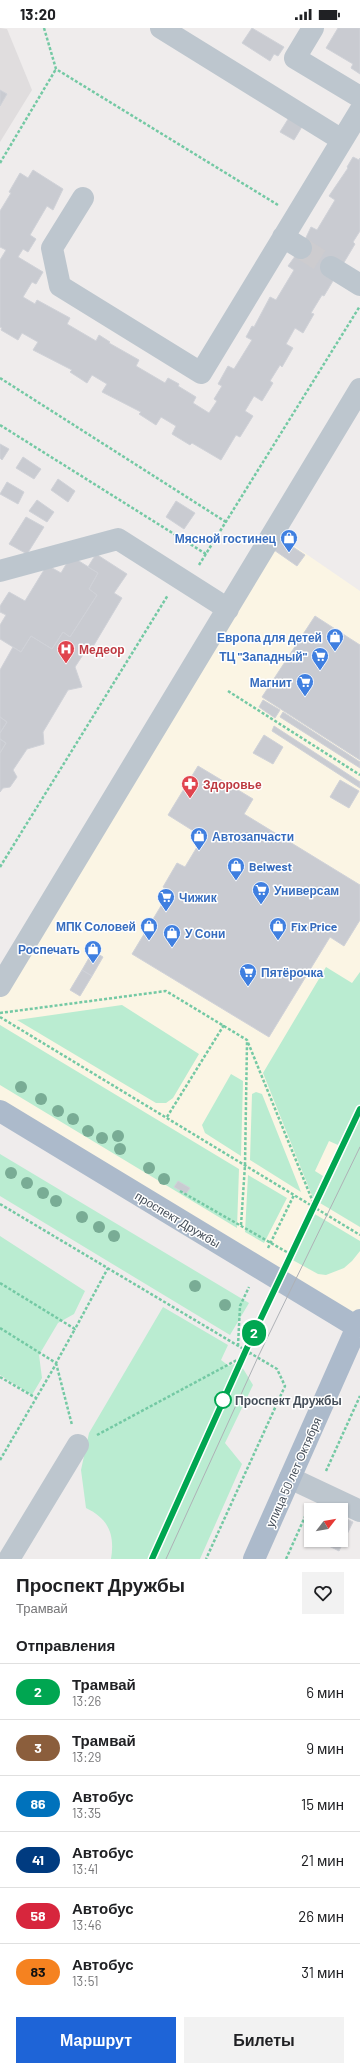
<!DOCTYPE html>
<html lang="ru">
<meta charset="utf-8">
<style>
body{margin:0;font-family:Barlow,sans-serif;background:#f2f2f2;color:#202124;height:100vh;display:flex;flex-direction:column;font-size:15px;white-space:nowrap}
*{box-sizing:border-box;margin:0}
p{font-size:13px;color:#757577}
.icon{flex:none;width:22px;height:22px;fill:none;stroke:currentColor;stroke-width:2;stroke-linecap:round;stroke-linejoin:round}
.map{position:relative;height:1531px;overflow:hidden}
.side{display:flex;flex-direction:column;background:#fff;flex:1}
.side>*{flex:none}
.badge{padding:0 8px;border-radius:13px;font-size:14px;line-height:26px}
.needle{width:26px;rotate:59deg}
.controls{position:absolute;left:304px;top:1475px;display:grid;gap:8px}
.controls a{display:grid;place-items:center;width:44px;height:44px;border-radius:0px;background:#fff;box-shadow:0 1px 3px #0004;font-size:20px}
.map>.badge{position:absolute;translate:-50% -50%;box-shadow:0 0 0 2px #fff}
h2{padding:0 16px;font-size:15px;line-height:36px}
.round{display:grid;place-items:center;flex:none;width:42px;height:42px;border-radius:0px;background:#f2f2f2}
.summary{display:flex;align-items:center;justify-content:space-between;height:68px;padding:0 16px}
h1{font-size:19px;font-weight:600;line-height:30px}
.primary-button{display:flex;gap:8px;margin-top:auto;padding:8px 16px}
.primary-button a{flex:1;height:46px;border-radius:0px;background:#1e64d7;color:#fff;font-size:16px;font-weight:600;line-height:46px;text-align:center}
.primary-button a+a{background:#f2f2f2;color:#202124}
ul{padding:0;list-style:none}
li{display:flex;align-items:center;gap:12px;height:56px;padding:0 16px;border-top:1px solid #e0e0e0}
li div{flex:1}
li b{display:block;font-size:15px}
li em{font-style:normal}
li .badge{min-width:44px;font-weight:700;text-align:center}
.status{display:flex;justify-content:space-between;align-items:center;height:28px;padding:0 20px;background:#fff;direction:ltr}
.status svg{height:11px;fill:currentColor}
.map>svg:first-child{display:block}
</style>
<div class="status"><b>13:20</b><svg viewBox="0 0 49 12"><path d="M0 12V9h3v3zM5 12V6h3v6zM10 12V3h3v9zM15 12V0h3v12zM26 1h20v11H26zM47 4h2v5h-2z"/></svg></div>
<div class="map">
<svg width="360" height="1531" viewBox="0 0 360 1531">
<rect width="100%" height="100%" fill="#efecec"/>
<path fill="#fbf5e4" d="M277,506L360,563V1296L0,1084V953Z"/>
<path fill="#e0ddde" d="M0,0L7,1L32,62L0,114Z"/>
<path fill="#baecd1" d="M326,939L352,955L360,944V1199L320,1175L356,1099L349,1095L338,1117L329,1113L315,1143L323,1148L313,1170L263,1045Z
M122,977L199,1026L173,1070L166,1075H156L17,992Z
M0,997L239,1141L237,1200L0,1057Z
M231,1046L243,1053L241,1128L205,1105L202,1097Z
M256,1064L262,1066L301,1164L250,1132L252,1066Z
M0,1126L249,1275L230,1307L0,1168Z
M248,1147L287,1170L264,1215L245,1204Z
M313,1185L360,1213V1223L352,1233L344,1240L326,1247L318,1246L289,1230Z
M0,1208L85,1263L74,1286L58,1295L39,1327L42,1350L32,1367L0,1347Z
M163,1279L228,1317L221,1332L229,1338L239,1334L253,1357L225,1415L242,1436L200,1531H111C115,1507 109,1491 86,1480L81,1442L89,1405Z"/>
<path fill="#c9cbd1" stroke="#d0d2d8" d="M252,0L284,19L278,28L274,26L270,33L242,15Z
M338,0H360V46L351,40L353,36L326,20Z
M0,62L7,66L0,78Z
M290,88L303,97L294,112L280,104Z
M353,129L359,132L360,130V203L353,214L355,216L324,268L322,267L311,285L314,286L303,305L295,300L286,316L293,320L282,339L280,337L270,353L273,355L262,373L254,368L245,383L253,388L240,409L236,407L221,432L192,415L190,417L172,406L176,398L161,389L156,397L139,386L141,384L102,364L107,356L92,347L87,355L70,344L72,342L33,322L38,314L22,305L18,312L1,302L2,300L0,299V232L6,222L0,219V183L11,165L9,164L20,145L28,150L33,142L63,161L53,182L47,178L30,207L36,211L28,224L23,221L18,229L43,244L36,256L32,254L23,269L35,276L37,272L70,290L67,296L96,313L99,307L110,314L109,315L139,332L136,338L165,355L168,350L179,356L178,358L196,369L193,375L209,385L217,373L214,371L222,358L218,356L228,338L234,341L252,312L246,309L252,298L254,299L270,269L276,272L294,242L288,238L301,220L311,199L317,202L335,172L329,168L348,140L347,139Z
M0,416L9,421L2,432L0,430Z
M23,429L41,441L34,451L16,440Z
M58,451L75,463L68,474L51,462Z
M7,454L24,464L18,476L0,466Z
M37,472L54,484L47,494L29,483Z
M176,473L195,485L184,501L166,489Z
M26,489L44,499L27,526L9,516Z
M281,511L305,527L297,538L274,522Z
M96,526L127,546L114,565L122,570L94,617L88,619L75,639L82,659L68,662L43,704L44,716L27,721L13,742L17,749L10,759L3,760L0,764V725L6,715L0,711V705L7,694L0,689V642L13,619L21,624L31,608L52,621L63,604L70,609L97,567L89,561L98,545L88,539Z
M71,528L98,545L89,561L97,567L70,609L63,604L52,621L31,608L21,624L0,611V597L6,587L0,584V578L9,564L25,573L47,537L61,545Z
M315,588L360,617V732L262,669Z
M263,672L280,682L275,690L259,679Z
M283,684L360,734V740L280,689Z
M0,689L7,694L0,705Z
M274,698L360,754V760L272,703Z
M264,707L283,719L273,736L253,725Z
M0,711L6,715L0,725Z
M198,738L253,771L244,786L360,857V892L344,918L330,909L269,1009L132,926L170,863L163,859L177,835L185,839L203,809L168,787Z
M340,752L359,763L349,780L330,769Z
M93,923L103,929L92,948L82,942Z
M82,942L92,948L80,968L70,962Z
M178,1153L190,1160L186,1166L174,1159Z
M341,1488L353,1494L339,1523L321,1514L322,1512H341Z"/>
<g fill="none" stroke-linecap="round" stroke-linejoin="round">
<path stroke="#cdcccf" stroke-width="22" stroke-dasharray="22 11" stroke-linecap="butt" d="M301,220L331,239"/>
<path stroke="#74c9a4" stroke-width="2.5" stroke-dasharray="3 2" stroke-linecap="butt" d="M44,0L56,41L278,177
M0,135L56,41
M0,350L226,494
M0,397L206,526
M199,537L360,278
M228,663L360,747
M0,839L168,567
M0,985L166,963L247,1012L315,1179
M0,989L360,1207
M167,1089L224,997
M180,1163L292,1227
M0,1176L277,1341L285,1358L206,1531
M241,1197L245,1137L247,1014
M268,1220L294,1167
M0,1255L75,1301L108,1240
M0,1300L56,1335L75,1301
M238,1318L240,1278L249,1259
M56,1335L72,1397
M0,1349L36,1370
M97,1407L250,1325
M0,1432L56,1336
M326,1443L360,1368
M286,1531L308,1482"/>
<path stroke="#bdc6ce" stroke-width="22" d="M161,0L342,112
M313,0L295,30L360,69
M83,170L52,220L60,258L201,345L360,83
M283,209L301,220
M331,239L360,257
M0,543L118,511L228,581
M0,958L360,361
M290,1450L360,1483
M9,1531L78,1417"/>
<path stroke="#acbacb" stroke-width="22" d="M0,1083L357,1299
M254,1531L360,1292"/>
<path stroke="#aeb1b6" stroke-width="1" d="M152,1531L246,1322L360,1081
M166,1531L258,1329L360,1119"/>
</g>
<g fill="#79ac95">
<circle cx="21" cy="1059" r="6"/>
<circle cx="41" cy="1071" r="6"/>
<circle cx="58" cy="1083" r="6"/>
<circle cx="73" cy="1091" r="6"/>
<circle cx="88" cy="1103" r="6"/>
<circle cx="118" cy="1108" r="6"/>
<circle cx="102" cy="1110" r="6"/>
<circle cx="120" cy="1121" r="6"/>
<circle cx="149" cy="1140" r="6"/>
<circle cx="11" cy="1145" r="6"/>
<circle cx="164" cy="1151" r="6"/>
<circle cx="27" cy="1155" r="6"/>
<circle cx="43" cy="1165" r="6"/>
<circle cx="56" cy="1173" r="6"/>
<circle cx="82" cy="1189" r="6"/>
<circle cx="99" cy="1199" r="6"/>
<circle cx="114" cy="1208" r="6"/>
<circle cx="195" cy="1258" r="6"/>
<circle cx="225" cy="1277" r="6"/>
</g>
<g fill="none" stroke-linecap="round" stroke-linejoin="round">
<defs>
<path id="line" d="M152,1531L246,1322L360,1081"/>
</defs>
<use href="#line" stroke="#fff" stroke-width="9"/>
<use href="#line" stroke="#00a651" stroke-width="6"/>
</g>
<defs>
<symbol id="shop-pin" viewBox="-11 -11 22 30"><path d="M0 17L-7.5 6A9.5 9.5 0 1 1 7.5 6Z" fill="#3f7fe0" stroke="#fff"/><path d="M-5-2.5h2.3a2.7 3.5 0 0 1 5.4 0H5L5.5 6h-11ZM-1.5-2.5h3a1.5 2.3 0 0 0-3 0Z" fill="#fff"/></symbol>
<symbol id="hospital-pin" viewBox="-11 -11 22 30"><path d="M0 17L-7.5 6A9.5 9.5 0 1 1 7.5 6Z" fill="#e0444e" stroke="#fff"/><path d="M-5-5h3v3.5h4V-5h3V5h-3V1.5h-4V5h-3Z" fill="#fff"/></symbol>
<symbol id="supermarket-pin" viewBox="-11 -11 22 30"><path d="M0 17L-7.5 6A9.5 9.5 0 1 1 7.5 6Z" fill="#3f7fe0" stroke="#fff"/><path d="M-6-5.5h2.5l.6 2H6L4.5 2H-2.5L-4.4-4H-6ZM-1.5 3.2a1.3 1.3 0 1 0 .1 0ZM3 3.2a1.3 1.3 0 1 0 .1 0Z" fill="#fff"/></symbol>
<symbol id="pharmacy-pin" viewBox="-11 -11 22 30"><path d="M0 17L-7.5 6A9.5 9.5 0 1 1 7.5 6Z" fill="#e0444e" stroke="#fff"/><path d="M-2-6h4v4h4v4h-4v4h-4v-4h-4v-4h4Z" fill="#fff"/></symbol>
</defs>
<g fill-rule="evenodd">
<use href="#shop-pin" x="279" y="500" width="20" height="27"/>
<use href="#shop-pin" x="325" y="599" width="20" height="27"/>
<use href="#hospital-pin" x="56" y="611" width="20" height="27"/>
<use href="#supermarket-pin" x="310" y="618" width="20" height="27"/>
<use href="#supermarket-pin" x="295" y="644" width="20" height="27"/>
<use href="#pharmacy-pin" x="180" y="746" width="20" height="27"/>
<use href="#shop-pin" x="189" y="798" width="20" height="27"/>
<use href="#shop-pin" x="226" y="828" width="20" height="27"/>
<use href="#supermarket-pin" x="251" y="852" width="20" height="27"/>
<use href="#supermarket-pin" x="156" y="859" width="20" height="27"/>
<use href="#shop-pin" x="139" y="888" width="20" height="27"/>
<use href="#shop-pin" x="268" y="888" width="20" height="27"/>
<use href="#shop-pin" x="162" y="895" width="20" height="27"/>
<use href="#shop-pin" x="83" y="911" width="20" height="27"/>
<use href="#supermarket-pin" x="238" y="934" width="20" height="27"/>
</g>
<circle fill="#fff" stroke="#00a651" stroke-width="2" cx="223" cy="1372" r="8"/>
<g text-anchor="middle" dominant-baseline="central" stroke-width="3" stroke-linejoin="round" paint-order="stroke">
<g font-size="12" font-weight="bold" fill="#366cbe" stroke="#fff" text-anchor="start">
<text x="276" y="510" text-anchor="end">Мясной гостинец</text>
<text x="322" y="609" text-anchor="end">Европа для детей</text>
<text x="307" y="628" text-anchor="end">ТЦ "Западный"</text>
<text x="292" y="654" text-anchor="end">Магнит</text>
<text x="212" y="808">Автозапчасти</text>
<text x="249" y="838">Belwest</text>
<text x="274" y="862">Универсам</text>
<text x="179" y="869">Чижик</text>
<text x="136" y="898" text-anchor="end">МПК Соловей</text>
<text x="291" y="898">Fix Price</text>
<text x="185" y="905">У Сони</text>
<text x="80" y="921" text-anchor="end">Роспечать</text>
<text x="261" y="944">Пятёрочка</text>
</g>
<g font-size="12" font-weight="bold" fill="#be3a42" stroke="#fff" text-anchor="start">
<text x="79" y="621">Медеор</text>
<text x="203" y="756">Здоровье</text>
</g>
<g font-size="12" fill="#454e59" stroke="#fff">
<text transform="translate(178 1191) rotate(31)">проспект Дружбы</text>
<text transform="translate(293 1444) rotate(-66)">улица 50 лет Октября</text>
</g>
<g font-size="12" font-weight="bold" fill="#454e59" stroke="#fff" text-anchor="start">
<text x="235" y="1372">Проспект Дружбы</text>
</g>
</g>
</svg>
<div class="controls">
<a><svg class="needle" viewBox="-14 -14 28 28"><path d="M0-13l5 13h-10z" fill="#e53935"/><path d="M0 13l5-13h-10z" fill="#757577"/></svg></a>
</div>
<b class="badge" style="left:254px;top:1305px;background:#00a651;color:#fff">2</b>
</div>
<section class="side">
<div class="summary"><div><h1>Проспект Дружбы</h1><p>Трамвай</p></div><a class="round"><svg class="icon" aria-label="heart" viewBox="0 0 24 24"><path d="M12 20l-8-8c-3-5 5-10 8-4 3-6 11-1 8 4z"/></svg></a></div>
<h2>Отправления</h2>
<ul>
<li><span class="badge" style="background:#00a651;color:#fff">2</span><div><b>Трамвай</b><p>13:26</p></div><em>6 мин</em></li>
<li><span class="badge" style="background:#8b5e3c;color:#fff">3</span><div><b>Трамвай</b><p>13:29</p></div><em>9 мин</em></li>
<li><span class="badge" style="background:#0072bc;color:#fff">86</span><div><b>Автобус</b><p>13:35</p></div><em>15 мин</em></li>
<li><span class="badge" style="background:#003b80;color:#fff">41</span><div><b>Автобус</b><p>13:41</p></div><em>21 мин</em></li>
<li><span class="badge" style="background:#d7263d;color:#fff">58</span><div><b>Автобус</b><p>13:46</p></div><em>26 мин</em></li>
<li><span class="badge" style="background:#f58220;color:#111">83</span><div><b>Автобус</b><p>13:51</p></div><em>31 мин</em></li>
</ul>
<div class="primary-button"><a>Маршрут</a><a>Билеты</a></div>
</section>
